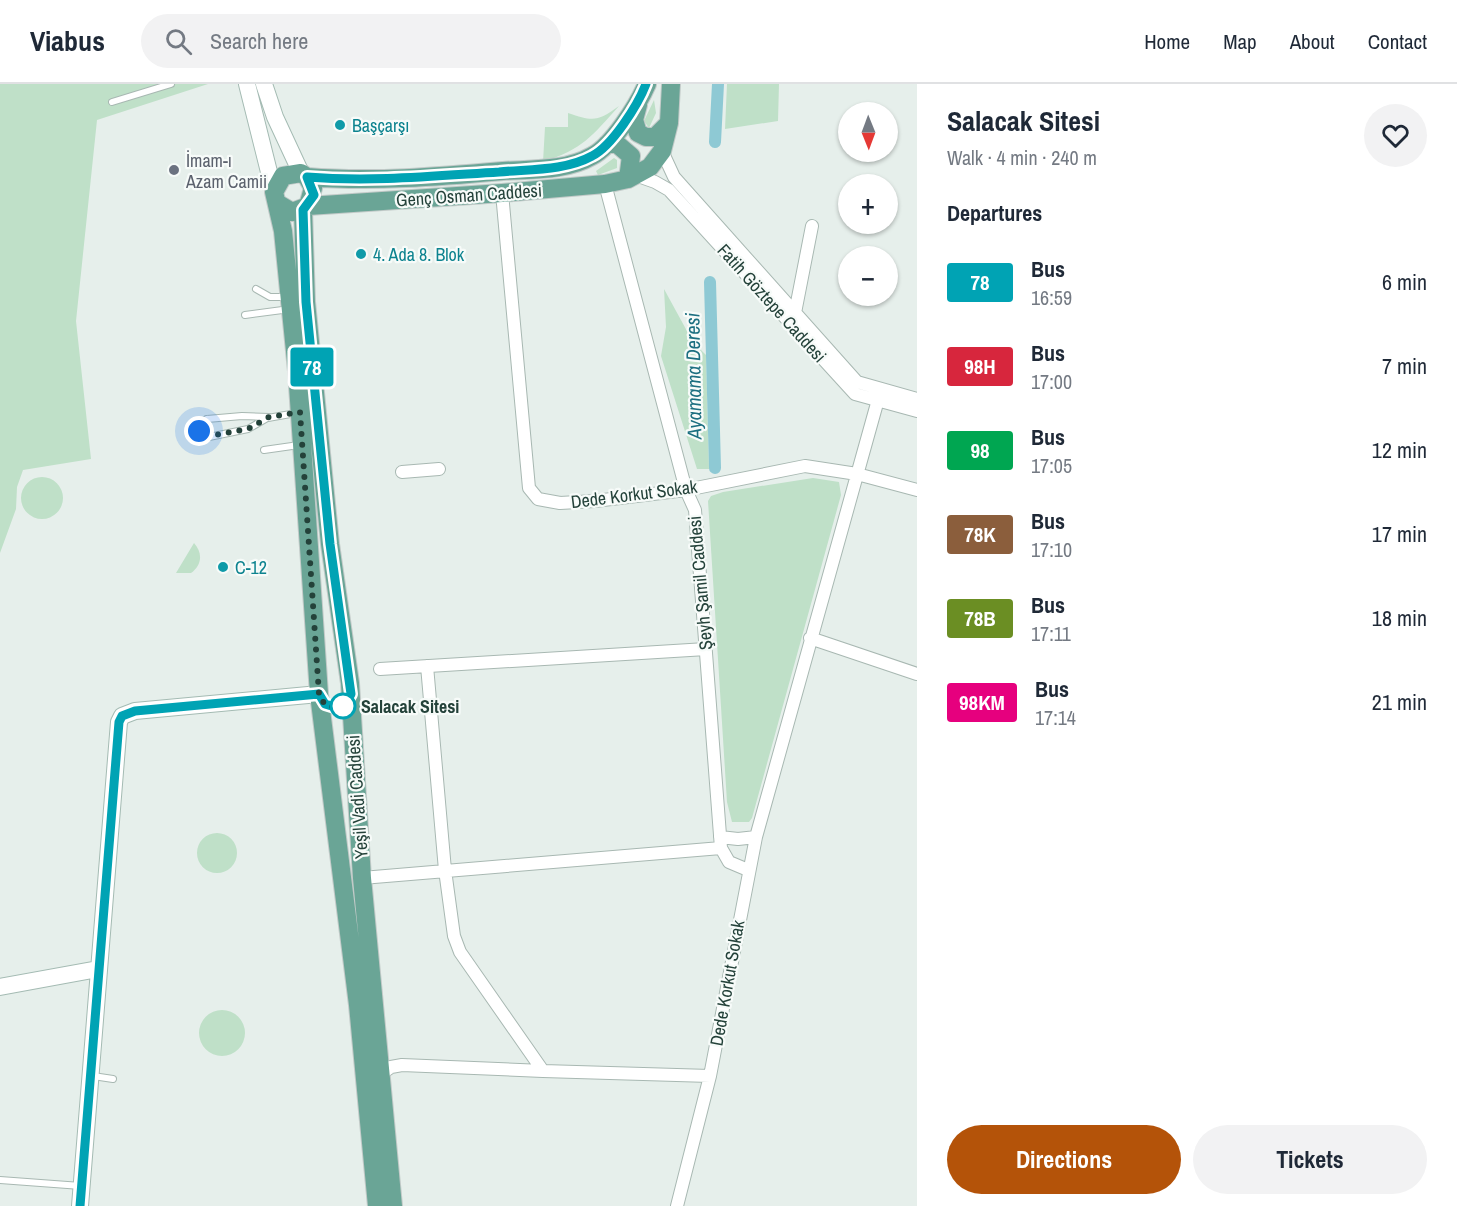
<!DOCTYPE html>
<meta charset="utf-8">
<style>
body{margin:0;font-family:"Archivo Narrow",sans-serif;background:#f2f2f3;color:#1f2937;height:100vh;display:flex;flex-direction:column;font-size:22px;white-space:nowrap}
*{box-sizing:border-box;margin:0}
p{font-size:20px;color:#747a83}
.icon{flex:none;width:33px;height:33px;fill:none;stroke:currentColor;stroke-width:2;stroke-linecap:round;stroke-linejoin:round}
.map{position:relative;flex:1;overflow:hidden}
.panel{display:flex;flex-direction:column;background:#fff;width:540px}
.panel>*{flex:none}
.badge{padding:0 12px;border-radius:4px;font-size:21px;line-height:39px}
.needle{width:39px;rotate:179deg}
.tools{position:absolute;left:838px;top:18px;display:grid;gap:12px}
.tools a{display:grid;place-items:center;width:60px;height:60px;border-radius:50%;background:#fff;box-shadow:0 2px 4px #0004;font-size:30px}
.you{position:absolute;width:30px;height:30px;margin:-15px;border:4px solid #fff;border-radius:50%;background:#1a73e8;box-shadow:0 0 0 9px #1a73e833}
.map>.badge{position:absolute;translate:-50% -50%;box-shadow:0 0 0 3px #fff}
h2{padding:0 30px;font-size:22px;line-height:54px}
.round{display:grid;place-items:center;flex:none;width:63px;height:63px;border-radius:32px;background:#f2f2f3}
.summary{display:flex;align-items:center;justify-content:space-between;height:102px;padding:0 30px}
h1{font-size:28px;font-weight:800;line-height:45px}
.action{display:flex;gap:12px;margin-top:auto;padding:12px 30px}
.action a{flex:1;height:69px;border-radius:36px;background:#b45309;color:#fff;font-size:24px;font-weight:800;line-height:69px;text-align:center}
.action a+a{background:#f2f2f3;color:#1f2937}
ul{padding:0;list-style:none}
li{display:flex;align-items:center;gap:18px;height:84px;padding:0 30px}
li div{flex:1}
li b{display:block;font-size:22px}
li em{font-style:normal}
li .badge{min-width:66px;font-weight:700;text-align:center}
header{display:flex;align-items:center;gap:36px;box-sizing:border-box;height:84px;padding:0 30px;background:#fff;border-bottom:2px solid #e0e1e3}
header strong{font-size:28px}
nav{display:flex;gap:33px;margin-inline-start:auto;font-size:21px}
.search{width:420px;height:54px;background:#f2f2f3;display:flex;align-items:center;gap:15px;box-sizing:border-box;padding:0 21px;border-radius:33px;color:#747a83;font-size:22px}
main{display:flex;flex:1;min-height:0}
.map>svg:first-child{display:block}
</style>
<header>
<strong>Viabus</strong>
<div class="search"><svg class="icon" aria-label="search" viewBox="0 0 24 24"><circle cx="10" cy="10" r="6"/><path d="M15 15l6 6"/></svg>Search here</div>
<nav><a>Home</a><a>Map</a><a>About</a><a>Contact</a></nav>
</header>
<main>
<div class="map">
<svg width="917" height="1122" viewBox="0 0 917 1122">
<rect width="100%" height="100%" fill="#e6efeb"/>
<path fill="#bfe0c8" d="M0,0H208L97,36L76,237L91,375L23,386L17,403L16,425L0,469Z
M727,0H779L778,37L725,45Z
M654,16L656,29L649,44L644,37Z
M619,22C592,52 583,65 543,78L545,43H568V29C594,38 598,37 619,22Z
M614,74L617,76V84L598,91L596,87Z
M664,205L693,258L706,271L709,385H697L661,272L666,243Z
M21 414a21 21 0 1 1 42 0a21 21 0 1 1-42 0Z
M813,394L839,398L841,411L752,734L749,738H732L727,718L708,417L711,412L723,408Z
M194,459C203,469 202,481 191,489H176Z
M197 769a20 20 0 1 1 40 0a20 20 0 1 1-40 0Z
M199 949a23 23 0 1 1 46 0a23 23 0 1 1-46 0Z"/>
<g fill="none" stroke-linecap="round" stroke-linejoin="round">
<path stroke="#8ec9d4" stroke-width="12" d="M715,58L718,0
M710,198L715,384"/>
<defs>
<path id="lane" d="M112,18L171,0
M256,205L270,213H288
M245,231L290,225
M268,334L296,329
M207,335L242,332L269,333L248,345L209,353
M264,366L299,361
M93,992L113,995
M0,1096L81,1102"/>
<path id="street" d="M662,67L674,93L857,298L917,315
M638,92L655,98L669,106L855,310L917,327
M605,100L686,406L695,426L721,764L729,778L748,786
M502,109L529,404L538,415L560,419L595,417L686,406L805,382L857,390L917,406
M794,234L812,142
M402,388L439,385
M810,554L917,590
M427,582L445,786L454,852L460,868L543,987L710,992L756,753L881,305
M380,585L706,565
M720,753L738,755L756,753
M362,794L721,764
M381,990L391,983L402,981L543,987
M677,1122L710,992"/>
<path id="secondary" d="M247,0L274,108
M264,0L275,33L301,89
M0,903L98,885
M80,1122L119,638L122,632L135,627L319,610"/>
<path id="primary" d="M638,21L634,36L638,49L646,53H655L669,39
M607,60H617L631,72L628,95
M307,93C373,98 437,93 503,87C533,85 566,87 592,72C612,62 638,21 647,0
M277,119L292,128L308,122L313,104L307,93L301,89L283,92L274,108L283,147L297,287L319,610L358,921L377,1122
M308,122L502,109L605,100L628,95L650,83L662,67L669,39L671,0
M303,126L306,218L330,460L350,599L362,794L393,1122"/>
</defs>
<use href="#lane" stroke="#a8b8b2" stroke-width="8"/>
<use href="#street" stroke="#a8b8b2" stroke-width="14"/>
<use href="#secondary" stroke="#a4bbb3" stroke-width="18"/>
<use href="#primary" stroke="#c2cac8" stroke-width="20"/>
<use href="#lane" stroke="#fff" stroke-width="6"/>
<use href="#street" stroke="#fff" stroke-width="12"/>
<use href="#secondary" stroke="#fff" stroke-width="16"/>
<use href="#primary" stroke="#6aa596" stroke-width="18"/>
<defs>
<path id="lane-bridge" d="M207,335L201,338L199,347L203,352L209,353"/>
</defs>
<use href="#lane-bridge" stroke="#a8b8b2" stroke-width="8" stroke-linecap="butt"/>
<use href="#lane-bridge" stroke="#fff" stroke-width="6"/>
</g>
<g fill="none" stroke-linecap="round" stroke-linejoin="round">
<defs>
<path id="line" d="M80,1122L119,638L122,632L135,627L319,610L325,620L338,624L346,619L351,610L330,460L306,218L303,126L314,111L307,93C372,98 434,92 499,88C529,85 565,87 592,72C612,62 638,21 646,0"/>
</defs>
<use href="#line" stroke="#fff" stroke-width="14"/>
<use href="#line" stroke="#00a3b4" stroke-width="9"/>
<path stroke="#24423a" stroke-width="6" stroke-dasharray="0 10.8" d="M199,347L203,352H209L248,345L269,333L300,328L319,610L321,616L329,623L343,622"/>
</g>
<g fill="#0f9aa8" stroke="#f7fbf9" stroke-width="2">
<circle cx="340" cy="41" r="6"/>
<circle cx="361" cy="170" r="6"/>
<circle cx="223" cy="483" r="6"/>
</g>
<circle fill="#6b7280" stroke="#f7fbf9" stroke-width="2" cx="174" cy="86" r="6"/>
<circle fill="#fff" stroke="#00a3b4" stroke-width="3" cx="343" cy="622" r="12"/>
<g text-anchor="middle" dominant-baseline="central" stroke-width="4.5" stroke-linejoin="round" paint-order="stroke">
<g font-size="18" fill="#0d838f" stroke="#f7fbf9" text-anchor="start">
<text x="352" y="41">Başçarşı</text>
<text x="373" y="170">4. Ada 8. Blok</text>
<text x="235" y="483">C-12</text>
</g>
<g font-size="18" fill="#5b616d" stroke="#f7fbf9" text-anchor="start">
<text x="186" y="76">İmam-ı<tspan x="186" dy="21">Azam Camii</tspan></text>
</g>
<g font-size="18" fill="#24423a" stroke="#f7fbf9">
<text transform="translate(469 111) rotate(-4)">Genç Osman Caddesi</text>
<text transform="translate(772 219) rotate(48)">Fatih Göztepe Caddesi</text>
<text transform="translate(634 410) rotate(-7)">Dede Korkut Sokak</text>
<text transform="translate(700 499) rotate(-95)">Şeyh Şamil Caddesi</text>
<text transform="translate(357 713) rotate(-94)">Yeşil Vadi Caddesi</text>
<text transform="translate(727 899) rotate(-80)">Dede Korkut Sokak</text>
</g>
<g font-size="18" font-weight="bold" fill="#24423a" stroke="#f7fbf9" text-anchor="start">
<text x="361" y="622">Salacak Sitesi</text>
</g>
<g font-size="20" font-style="italic" fill="#1c6f80" stroke="#f7fbf9">
<text transform="translate(693 292) rotate(-91)">Ayamama Deresi</text>
</g>
</g>
</svg>
<div class="tools">
<a><svg class="needle" viewBox="-14 -14 28 28"><path d="M0-13l5 13h-10z" fill="#e53935"/><path d="M0 13l5-13h-10z" fill="#747a83"/></svg></a>
<a>+</a>
<a>−</a>
</div>
<div class="you" style="left:199px;top:347px"></div>
<b class="badge" style="left:312px;top:283px;background:#00a3b4;color:#fff">78</b>
</div>
<section class="panel">
<div class="summary"><div><h1>Salacak Sitesi</h1><p>Walk · 4 min · 240 m</p></div><a class="round"><svg class="icon" aria-label="heart" viewBox="0 0 24 24"><path d="M12 20l-8-8c-3-5 5-10 8-4 3-6 11-1 8 4z"/></svg></a></div>
<h2>Departures</h2>
<ul>
<li><span class="badge" style="background:#00a3b4;color:#fff">78</span><div><b>Bus</b><p>16:59</p></div><em>6 min</em></li>
<li><span class="badge" style="background:#d7263d;color:#fff">98H</span><div><b>Bus</b><p>17:00</p></div><em>7 min</em></li>
<li><span class="badge" style="background:#00a651;color:#fff">98</span><div><b>Bus</b><p>17:05</p></div><em>12 min</em></li>
<li><span class="badge" style="background:#8b5e3c;color:#fff">78K</span><div><b>Bus</b><p>17:10</p></div><em>17 min</em></li>
<li><span class="badge" style="background:#6b8e23;color:#fff">78B</span><div><b>Bus</b><p>17:11</p></div><em>18 min</em></li>
<li><span class="badge" style="background:#e6007e;color:#fff">98KM</span><div><b>Bus</b><p>17:14</p></div><em>21 min</em></li>
</ul>
<div class="action"><a>Directions</a><a>Tickets</a></div>
</section>
</main>
